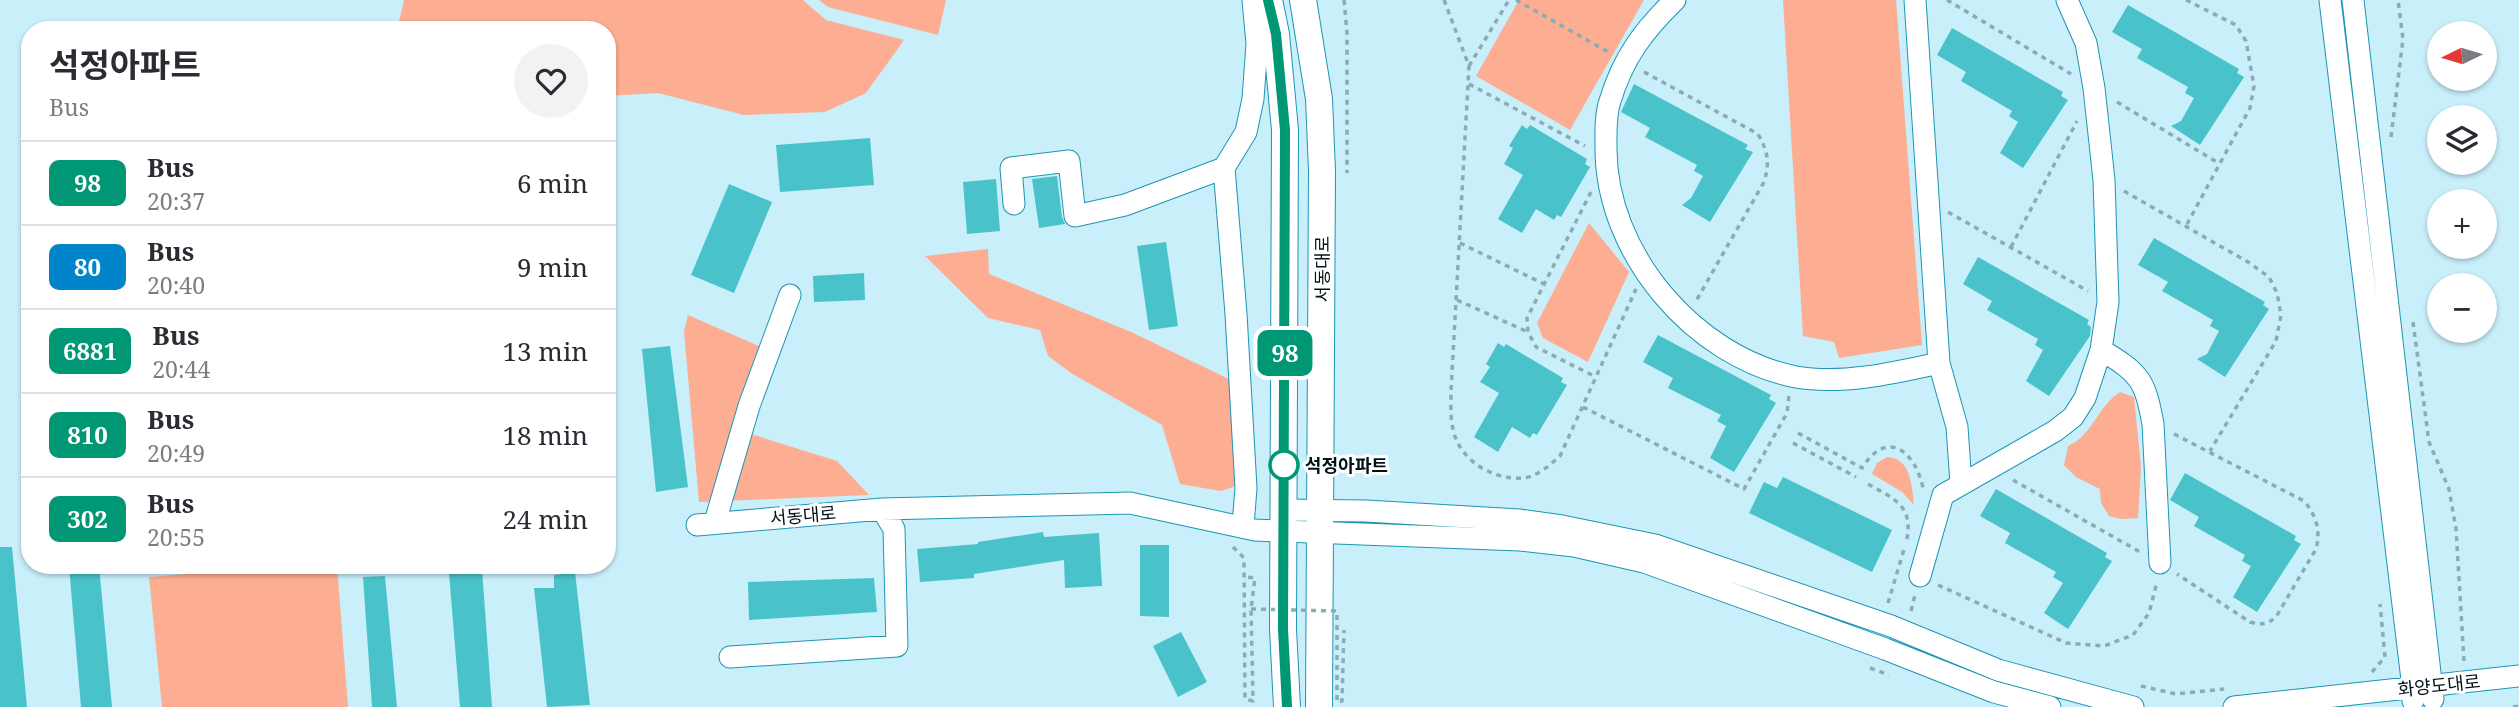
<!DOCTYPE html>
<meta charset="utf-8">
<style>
body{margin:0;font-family:"Noto Serif","Noto Sans KR",serif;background:#f2f2f3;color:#2b2b33;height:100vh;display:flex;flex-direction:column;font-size:26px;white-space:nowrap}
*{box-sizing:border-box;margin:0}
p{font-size:23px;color:#7c7c81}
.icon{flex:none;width:38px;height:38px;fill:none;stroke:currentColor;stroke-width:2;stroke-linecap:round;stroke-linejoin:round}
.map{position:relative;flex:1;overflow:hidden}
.side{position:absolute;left:21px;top:21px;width:595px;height:553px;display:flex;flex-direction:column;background:#fff;border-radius:28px;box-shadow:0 2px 5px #0004}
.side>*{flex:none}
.badge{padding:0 14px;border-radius:10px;font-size:24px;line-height:46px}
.needle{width:46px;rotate:265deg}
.buttons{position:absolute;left:2427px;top:21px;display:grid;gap:14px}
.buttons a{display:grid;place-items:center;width:70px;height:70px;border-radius:50%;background:#fff;box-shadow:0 2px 5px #0004;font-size:35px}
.map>.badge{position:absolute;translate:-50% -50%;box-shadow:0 0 0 4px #fff}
.round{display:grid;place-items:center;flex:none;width:74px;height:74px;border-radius:37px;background:#f2f2f3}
.summary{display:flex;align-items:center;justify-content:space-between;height:119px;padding:0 28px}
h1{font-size:33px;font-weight:700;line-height:52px}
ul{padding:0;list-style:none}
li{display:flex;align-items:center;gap:21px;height:84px;padding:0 28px;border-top:2px solid #e1e1e2}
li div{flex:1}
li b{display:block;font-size:26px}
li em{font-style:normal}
li .badge{min-width:77px;font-weight:700;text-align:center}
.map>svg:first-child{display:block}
</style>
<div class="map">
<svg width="2519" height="707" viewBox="0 0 2519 707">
<rect width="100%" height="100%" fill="#c9effb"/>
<path fill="#fdad92" d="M404,0H803L826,20L904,40L866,93L825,112L744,115L658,93L607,96V30H397Z
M819,0H946L938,35L828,7Z
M1519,0H1644L1570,130L1476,76Z
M1783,0H1896L1922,345L1839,358L1834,342L1803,336Z
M1589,223L1629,272L1588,362L1543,338L1537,323Z
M988,249L989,274L1131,332L1231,380L1239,485L1221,491L1180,484L1162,425L1071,373L1048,356L1040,330L988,318L925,256Z
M688,315L761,347L732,428L837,461L869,495L699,502L684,331Z
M2120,392L2134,397L2141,467L2138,518L2121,519L2109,516L2101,503L2100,489L2076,477L2064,465L2068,446C2093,435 2097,407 2120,392Z
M1887,457C1911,458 1912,486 1914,505L1902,492L1872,474L1877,463Z
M300,565H337L348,707H162L149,577Z"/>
<path fill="#49c3c9" d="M2128,5L2239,69L2237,73L2244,77L2200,145L2171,126L2181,121L2194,98L2185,93L2188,87L2137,58L2142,49L2112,32Z
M1952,28L2063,92L2061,96L2068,100L2023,168L2000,153L2018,122L2009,116L2012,111L1961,81L1966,72L1937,55Z
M1634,84L1748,145L1745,149L1753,152L1710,222L1682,205L1691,198L1703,176L1694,171L1697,165L1645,137L1650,128L1621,112Z
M1522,125L1527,129L1530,125L1587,159L1585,164L1590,167L1561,217L1557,215L1554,220L1536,209L1522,233L1498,219L1523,175L1504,164L1513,148L1509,146Z
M870,138L874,185L780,192L776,145Z
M1057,176L1062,217L1065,224L1039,228L1032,179Z
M996,179L1000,231L967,234L963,182Z
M729,184L772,202L734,293L691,275Z
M2154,238L2265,302L2263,305L2269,309L2225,377L2197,359L2207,354L2219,331L2210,326L2213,320L2162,291L2168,282L2138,265Z
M1166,242L1178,326L1149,330L1137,246Z
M1978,257L2089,320L2087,324L2091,327L2090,336L2049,396L2026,381L2043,350L2035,345L2038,339L1987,310L1992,301L1963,284Z
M864,273L865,300L814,302L813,276Z
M1658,335L1771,395L1769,399L1776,403L1734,472L1710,458L1726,426L1717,421L1721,415L1668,388L1673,378L1643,362Z
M1498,343L1504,347L1506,344L1563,378L1561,382L1567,385L1537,435L1533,433L1530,438L1512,427L1498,452L1474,437L1499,393L1480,382L1490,367L1486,364Z
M670,346L688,487L656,492L642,349Z
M2185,473L2296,536L2294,540L2301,544L2257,612L2233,597L2251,566L2242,561L2245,555L2194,526L2199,517L2170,500Z
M1783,477L1892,530L1872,572L1749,513L1764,482L1777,488Z
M1996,489L2107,553L2105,557L2112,561L2068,629L2044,613L2063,583L2053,577L2056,572L2005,543L2010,533L1980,516Z
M1043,532L1044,537L1099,533L1102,586L1065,588L1064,560L974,574V578L920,582L917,549L978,544V542Z
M1140,545H1169V617L1140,616Z
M0,547H12L27,707H0Z
M77,565H99L112,707H81L69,566Z
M482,569L492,707H460L449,573Z
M575,572L590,705L547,707L534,588H554V575Z
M385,576L397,707H372L363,577Z
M874,578L877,612L749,620L748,582Z
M1181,632L1207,682L1178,697L1153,646Z"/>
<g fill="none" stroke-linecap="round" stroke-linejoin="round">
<defs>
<path id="minor" d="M1675,0C1643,31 1623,58 1610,101C1605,116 1606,134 1606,149C1606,253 1694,357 1796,377C1842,385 1894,373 1939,363
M1915,0L1939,363L1957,427L1961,484
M2330,0L2413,688V701
M2353,0L2433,699
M1014,204L1011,168L1069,161L1075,216L1125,205L1224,168
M2101,350C2140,373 2145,380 2153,424L2160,563
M1284,510L1366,511L1519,520L1562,526L1655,545L1891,626L1998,670L2133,707
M715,522L749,406L790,295
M697,525L882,509L1130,503L1255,530L1520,540L1574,546L1644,562L1885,649L1994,692L2050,707
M1243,526L1246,488L1236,314L1224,168L1246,132L1253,99L1257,44L1253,0
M1920,576L1943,495L2055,431L2073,417L2085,398L2101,350L2108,302L2104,180L2094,88L2086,43L2067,0
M730,657L897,646L894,529L882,509
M2234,707L2519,676"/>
<path id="major" d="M1269,0L1276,34L1285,130L1283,629L1287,707
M1303,0L1319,99L1322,171L1319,707"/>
</defs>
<use href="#minor" stroke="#1d95b3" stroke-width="23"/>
<use href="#major" stroke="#1d95b3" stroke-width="28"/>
<path stroke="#8babb5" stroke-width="3.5" stroke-dasharray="5 5" stroke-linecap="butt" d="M1344,0L1347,33V173
M1444,0L1469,66L1451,391C1451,403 1450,417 1453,429C1459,460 1492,480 1523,478C1537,477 1550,465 1560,456L1636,289
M1516,0L1610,53
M1947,0L2071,74
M2186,0L2236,25L2246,41L2254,86L2250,108L2186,226
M1469,66L1509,0
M1644,72L1758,134C1768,152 1770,162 1764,182L1696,301
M1469,84L1585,146
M2117,102L2220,164
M2391,137L2403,39L2398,0
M2124,191L2248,262L2269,277L2277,293L2281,315L2276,341L2210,451
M1591,192L1527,318L1528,332L1536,347L1596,377
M1948,212L2088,291
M1460,243L1544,284
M2011,247L2077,121
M1457,300L1528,332
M2413,322L2429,442L2449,489L2456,529L2464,661
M1583,407L1744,489L1787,413L1789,395
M1798,433L1862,468C1887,428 1915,451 1923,488
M2174,434L2304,501C2316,515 2321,530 2316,549L2276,617C2267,625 2262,625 2250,622L2177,574
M1793,443L1856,477
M2013,480L2140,552
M1868,484C1894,499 1913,505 1907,539
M1233,547L1244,558L1245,699L1253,701L1251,609L1255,578L1245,577
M1938,585L2066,643L2104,646L2133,635L2149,613L2157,582
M1888,603L1905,546
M1911,611L1915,595
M1870,668L1889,675
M2372,672L2385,657L2380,604
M2141,686L2176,694L2224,689
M2513,707L2519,706"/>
<use href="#minor" stroke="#fff" stroke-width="21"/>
<use href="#major" stroke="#fff" stroke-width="26"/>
<path stroke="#8babb5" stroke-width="3.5" stroke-dasharray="5 5" stroke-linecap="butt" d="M1251,609L1337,611V702L1342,701L1344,630"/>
</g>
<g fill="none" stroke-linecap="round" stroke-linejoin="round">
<defs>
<path id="line" d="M1268,0L1276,34L1285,130L1283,629L1287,707"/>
</defs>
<use href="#line" stroke="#fff" stroke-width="16"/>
<use href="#line" stroke="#009775" stroke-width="10"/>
</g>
<circle fill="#fff" stroke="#009775" stroke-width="3.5" cx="1284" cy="465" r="14"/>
<g text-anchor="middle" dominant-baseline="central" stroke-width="6" stroke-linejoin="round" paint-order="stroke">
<g font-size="18" fill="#001117" stroke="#fff">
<text transform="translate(1322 269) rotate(-90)">서동대로</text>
<text transform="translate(803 515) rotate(-5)">서동대로</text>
<text transform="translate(2439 685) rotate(-6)">화양도대로</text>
</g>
<g font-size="18" font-weight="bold" fill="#001117" stroke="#fff" text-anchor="start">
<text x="1305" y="465">석정아파트</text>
</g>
</g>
</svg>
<div class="buttons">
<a><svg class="needle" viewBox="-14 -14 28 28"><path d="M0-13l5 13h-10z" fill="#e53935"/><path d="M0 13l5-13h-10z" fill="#7c7c81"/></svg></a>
<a><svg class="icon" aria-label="layers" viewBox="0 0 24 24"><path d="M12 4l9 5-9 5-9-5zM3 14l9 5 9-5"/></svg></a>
<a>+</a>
<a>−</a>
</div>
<b class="badge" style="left:1285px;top:353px;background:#009775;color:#fff">98</b>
<section class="side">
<div class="summary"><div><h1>석정아파트</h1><p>Bus</p></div><a class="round"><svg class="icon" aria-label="heart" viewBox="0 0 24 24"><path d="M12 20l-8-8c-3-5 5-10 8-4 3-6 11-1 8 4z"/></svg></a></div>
<ul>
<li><span class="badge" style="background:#009775;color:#fff">98</span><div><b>Bus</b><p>20:37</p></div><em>6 min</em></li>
<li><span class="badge" style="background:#0085ca;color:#fff">80</span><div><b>Bus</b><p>20:40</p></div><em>9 min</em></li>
<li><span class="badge" style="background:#009775;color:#fff">6881</span><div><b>Bus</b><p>20:44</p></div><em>13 min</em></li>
<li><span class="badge" style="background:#009775;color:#fff">810</span><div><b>Bus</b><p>20:49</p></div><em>18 min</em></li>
<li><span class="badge" style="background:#009775;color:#fff">302</span><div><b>Bus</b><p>20:55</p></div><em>24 min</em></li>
</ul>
</section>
</div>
